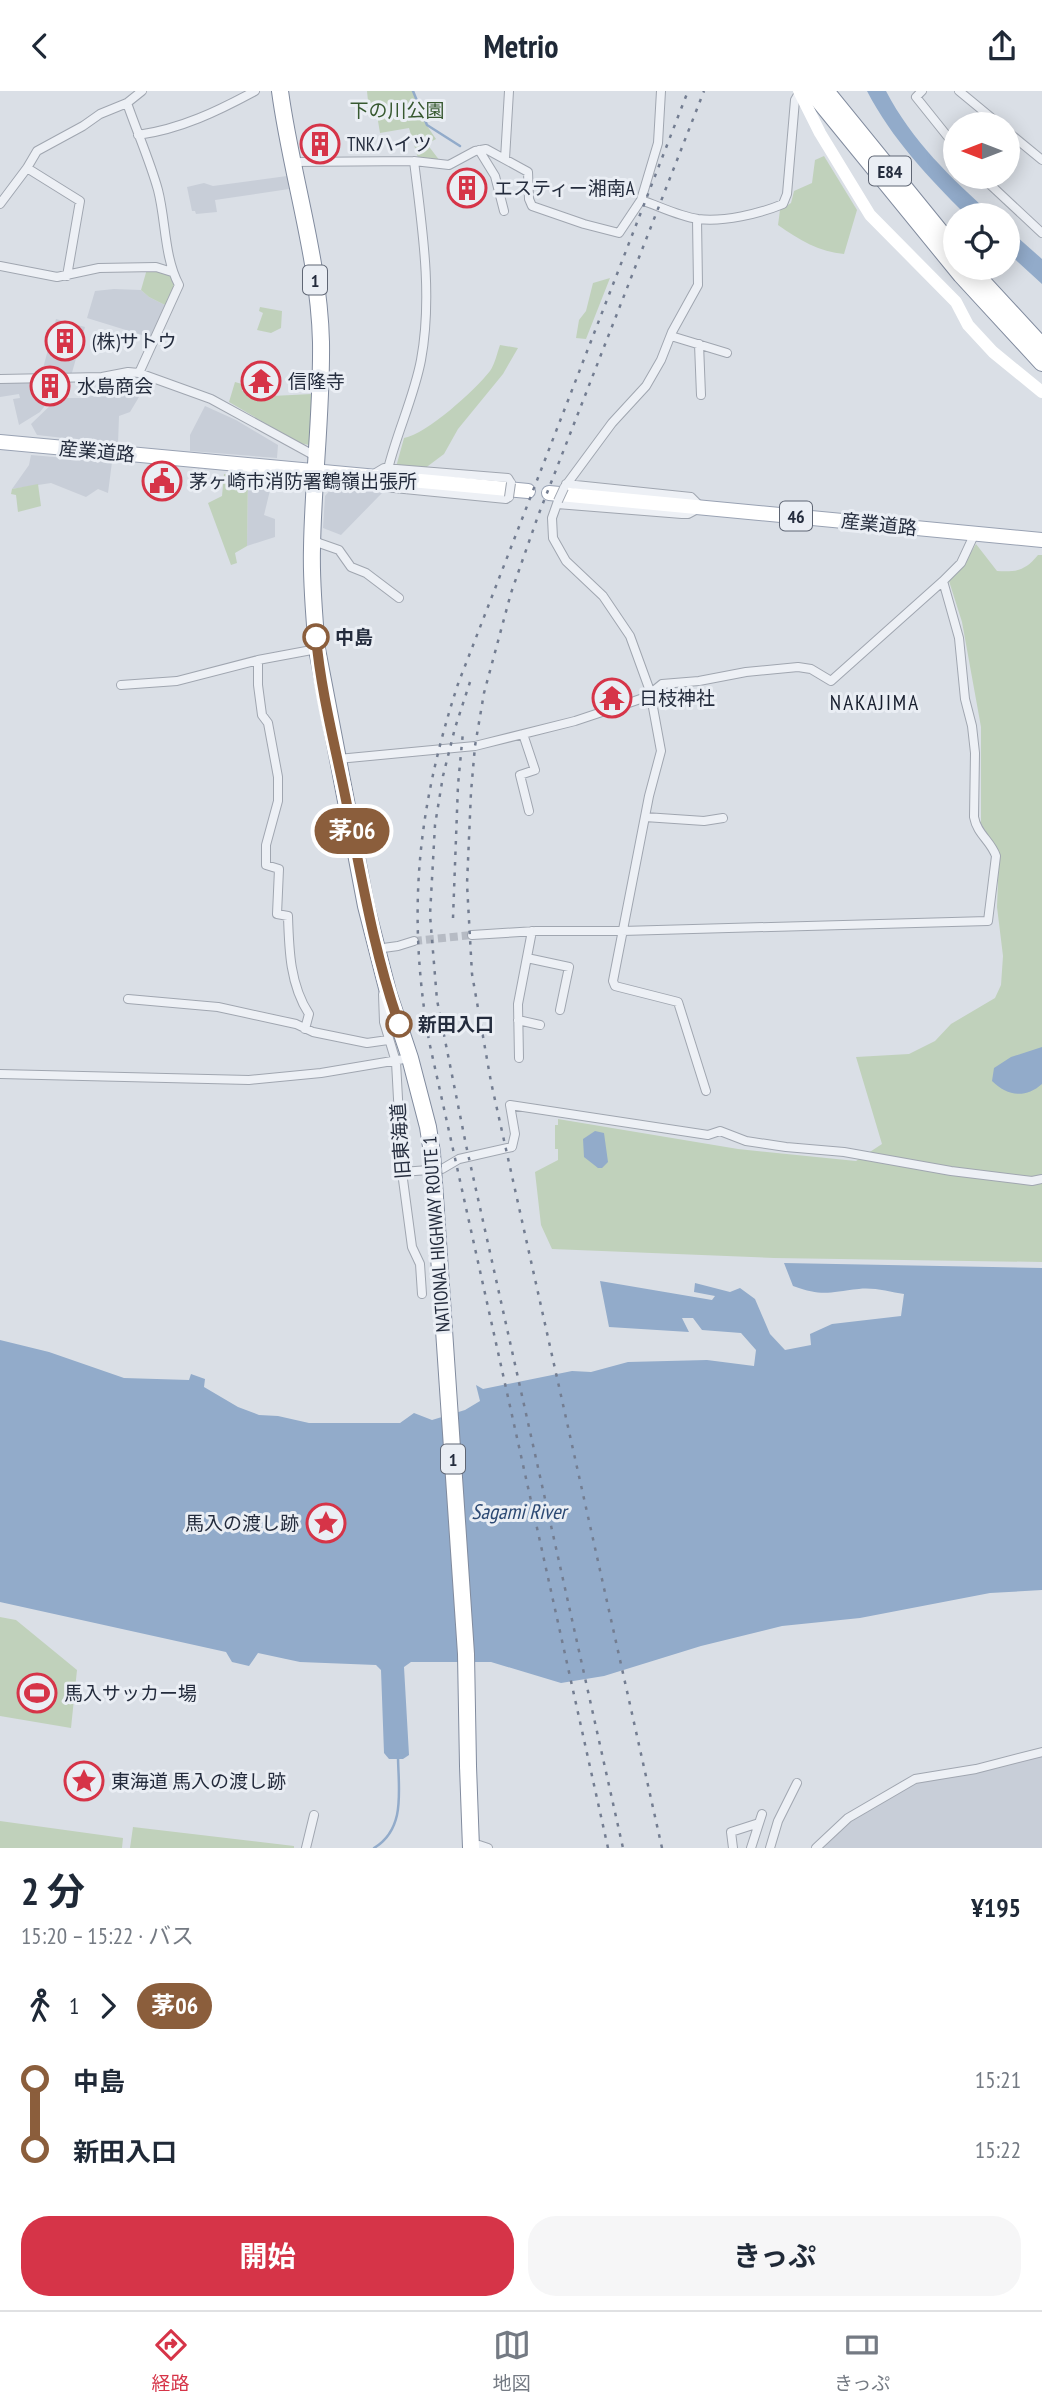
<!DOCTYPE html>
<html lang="ja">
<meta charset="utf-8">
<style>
body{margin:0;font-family:"PT Sans Narrow","Noto Sans JP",sans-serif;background:#f6f6f7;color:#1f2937;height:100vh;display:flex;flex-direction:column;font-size:26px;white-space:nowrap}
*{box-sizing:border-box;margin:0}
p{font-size:23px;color:#747a83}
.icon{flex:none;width:38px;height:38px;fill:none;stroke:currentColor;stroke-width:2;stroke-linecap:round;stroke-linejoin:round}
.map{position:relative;height:1757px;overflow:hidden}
.sheet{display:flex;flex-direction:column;background:#fff;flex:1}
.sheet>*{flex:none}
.badge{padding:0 14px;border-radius:23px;font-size:24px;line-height:46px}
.needle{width:46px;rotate:270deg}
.tools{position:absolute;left:943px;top:21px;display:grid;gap:14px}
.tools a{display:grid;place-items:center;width:77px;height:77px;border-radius:50%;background:#fff;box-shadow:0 4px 18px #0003;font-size:35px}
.map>.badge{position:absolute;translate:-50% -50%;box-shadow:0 0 0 4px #fff}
.legs{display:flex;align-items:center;gap:10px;height:77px;padding:0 21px;font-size:23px}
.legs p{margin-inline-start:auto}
.overview{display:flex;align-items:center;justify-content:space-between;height:119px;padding:0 21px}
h1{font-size:38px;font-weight:700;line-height:52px}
.button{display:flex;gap:14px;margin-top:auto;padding:14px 21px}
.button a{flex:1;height:80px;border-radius:28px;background:#d63448;color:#fff;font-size:28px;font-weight:700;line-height:80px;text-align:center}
.button a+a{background:#f6f6f7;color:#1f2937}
ul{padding:0 21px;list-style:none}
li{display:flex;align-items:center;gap:24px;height:70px;font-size:26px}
li i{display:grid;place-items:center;width:10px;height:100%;margin:0 9px;background:currentColor}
li i::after{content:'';width:18px;height:18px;margin:-9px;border:5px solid;border-radius:50%;background:#fff}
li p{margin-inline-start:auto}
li:first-child i{background:linear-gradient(#0000 50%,currentColor 0)}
li:last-child i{background:linear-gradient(currentColor 50%,#0000 0)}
header{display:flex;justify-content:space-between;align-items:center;height:91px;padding:0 21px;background:#fff;font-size:32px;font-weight:700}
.menu{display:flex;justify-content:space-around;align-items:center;height:98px;border-top:2px solid #e0e1e3;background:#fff;font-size:19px;color:#747a83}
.menu a{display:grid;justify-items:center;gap:4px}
.menu .active{color:#d63448}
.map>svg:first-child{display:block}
</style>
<header><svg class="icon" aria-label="back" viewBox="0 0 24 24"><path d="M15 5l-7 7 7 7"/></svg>Metrio<svg class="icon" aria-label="share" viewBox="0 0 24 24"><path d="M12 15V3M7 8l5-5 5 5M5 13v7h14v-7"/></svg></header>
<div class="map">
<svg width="1042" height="1757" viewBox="0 0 1042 1757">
<rect width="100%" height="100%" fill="#dadfe6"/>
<path fill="#c8ced8" d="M287,85L289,98L215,109L217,121L196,123L195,120H192L187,96L204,92L213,95Z
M114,198L141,199L149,206L169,216L155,248L87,227L95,200Z
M56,228L85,236L71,285H41Z
M0,292L39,291L63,292L40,321L19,334L13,308L20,307L19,303L0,306Z
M133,297L139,306L130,321L119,325L118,353L37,344L31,333L58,307H81Z
M205,315L236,329L278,354L277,367L190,360V344Z
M31,364L112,371L108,402L98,398L86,406L51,392L12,398L29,374Z
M248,385L273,387L264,424L275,428V446L247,455Z
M333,396L381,400L382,402L341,444L323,437L325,405Z
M1042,1665V1757H821L842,1734L910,1694L945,1686L974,1683Z"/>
<path fill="#c0d1bb" d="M367,0H414L421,26L436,48L427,53L440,70L418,67L409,37L380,42L376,18L369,20Z
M824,65L857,119L844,163C820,161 799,149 778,134L780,119L791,112L794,100L812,92L815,69Z
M147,178L172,181L179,194L169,216L149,206L141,199Z
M610,187L586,248L576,247L579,229L586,220L593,192Z
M260,216L282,220L281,237L271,242L257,239L263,222L259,220Z
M500,254L518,257L503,283L458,338L444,363L424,378L396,376L404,347C427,343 475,299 490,280C495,273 497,262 500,254Z
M235,291L242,293V300L272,305L312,303L309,354L299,352L229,311Z
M224,383L248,385L247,455L235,462L237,472L231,474L208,412L222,405Z
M38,393L41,415L18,421L16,404L11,403L12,398Z
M976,453L997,480C1016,481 1025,480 1038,464H1042V1171L774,1167L552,1158L541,1134L535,1081L558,1069V1058H555V1034H558V1028L738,1058L856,1070L882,1053L856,966L909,963L935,950L951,933L995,907L1001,894L1003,865L997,816L999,764L981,732V636L962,531L949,490L963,475Z
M0,1526L16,1529L77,1579L71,1637L0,1625Z
M0,1730L123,1747L122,1757H0Z
M133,1736L294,1755V1757H130Z"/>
<path fill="#92abca" d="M867,0H886C912,50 951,87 992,124H966C928,86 892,48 867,0Z
M1008,138L1042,168V193L1008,162Z
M1042,956V993C1025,1008 1007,1005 992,990L994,977L1011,966Z
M595,1040L604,1042L608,1071L602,1077H598L584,1066L583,1048Z
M784,1172L1042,1177V1499L990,1502L860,1527L782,1535L701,1555L604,1585L561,1592L491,1571H411L404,1576L409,1664L403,1668H389L384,1662L381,1579L376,1574L300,1571L258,1562L249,1575L232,1571L226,1561L0,1511V1249L49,1261L124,1287L189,1289L191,1283L205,1288L204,1296L238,1316L259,1324L278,1325L309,1332H400L414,1322L432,1329L465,1319L480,1310L476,1294L483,1298L572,1280L591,1281L628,1271L707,1269L754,1275L756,1259L741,1242L702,1239L693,1227H682L689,1241L609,1236L600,1190L712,1209L715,1205L694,1201L695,1192L730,1201L740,1197L755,1208L770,1243L785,1259L811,1254L810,1243L832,1233L901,1225L904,1203C890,1201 873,1196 859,1198C828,1201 824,1206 793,1195Z"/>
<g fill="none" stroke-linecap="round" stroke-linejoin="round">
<path stroke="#92abca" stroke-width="2.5" d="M413,0L427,34L460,55
M374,1757C407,1737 398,1697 398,1664"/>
<path stroke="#b6bbc4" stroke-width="8" stroke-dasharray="8 4" stroke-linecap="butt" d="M414,850L472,844"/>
<defs>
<path id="street" d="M661,0L658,52L641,109C659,115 678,125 698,128C724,131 759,123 783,113L787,103L795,9L799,2
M922,0L916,6L956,56
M959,0L999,33
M127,12C137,41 150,70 158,99C166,130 164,166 179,194L139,282
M1008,41L1042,69
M138,44C181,38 218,20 255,0
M479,59L495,85L504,120
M505,68L509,0
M293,71L414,70L449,74L475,60L486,58L528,81L529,108L532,115L584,133L619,142L641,109
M27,77L80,110L67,185
M982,86L1042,142
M0,113L27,77L37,60L83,35L100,23L127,12L142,0
M0,175L57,186L99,177L156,176L172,181
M671,245L727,262
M699,253L701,304
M0,288L102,286L128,281L139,282L211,308L317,366
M388,378C397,341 414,306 421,269C433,204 422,136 414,70
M564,397L612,332L646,295L661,269L672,241L698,194L697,128
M509,406L506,408L384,396L369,386L384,377L508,387L511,392
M558,410L552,427L553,447L566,470L603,505L630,545L650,600L661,660L649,705L613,890L615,895L678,911L706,1000
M557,413L682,423H688L701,416L691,406L566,393
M312,447L319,452L339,459L351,476L366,482L399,507
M258,569V594L262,624L268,632L278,686V710L266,754V774L279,778L277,823L288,825C289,859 290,894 309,923L305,938
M121,594L177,590L258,569L317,558
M523,643L535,679L520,684L529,720
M338,668L475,655L575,630L626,613L646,606L662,593L699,590L746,581L798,576L811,578L831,590L943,490
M645,726L704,730L723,727
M472,844L536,840H622L988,830L996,765C991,750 977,743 974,726L975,662L972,635L965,608L959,547L943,490L961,472L975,442
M376,858L398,855L414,850
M527,867L569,876L560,919
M385,902L383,903L384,931L396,971L402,1081L412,1156L420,1173L422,1203
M128,908L218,916L296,933L313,941L367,952L388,949
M518,929L540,934
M519,967L518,913L532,840
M0,983L249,989L321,982L410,967
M402,1081L442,1078L459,1068L512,1056L515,1043L510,1014L708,1044L720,1040L746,1050L786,1056L844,1061L951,1080L1032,1090L1042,1088
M306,1757L314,1724
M480,1757L479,1754L488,1757
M733,1757L731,1741L759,1732
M751,1757L762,1723
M770,1757L778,1730L797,1692
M816,1757L848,1727L915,1688L976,1678L1042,1661"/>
<path id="primary" d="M0,351L528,400
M549,402L1042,449"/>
<path id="highway" d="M280,0C291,83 319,166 321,251C322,320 313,389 312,457C311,491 314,524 317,558L366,815L388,901L410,967L428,1036L432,1062
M811,0L961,184L1042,272
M826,0L956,160
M970,177L1042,255
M468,1675L471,1757"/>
</defs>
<use href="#street" stroke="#a0a6b0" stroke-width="10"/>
<use href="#primary" stroke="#99a2b3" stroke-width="16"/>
<use href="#highway" stroke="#818b9e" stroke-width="18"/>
<use href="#street" stroke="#edf0f5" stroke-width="8"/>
<path stroke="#fff" stroke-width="12" d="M799,0L820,42L870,124L956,211L968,234L993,261L1042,301"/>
<use href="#primary" stroke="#fff" stroke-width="14"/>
<use href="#highway" stroke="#fff" stroke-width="16"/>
<path stroke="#737d91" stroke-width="2.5" stroke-dasharray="3.5 7" stroke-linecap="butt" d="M470,591L455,637L443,685L435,734L430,824L437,909L466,1054L623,1757
M453,827L458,694L463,641
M608,1757L429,950C407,821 417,718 458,593L688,0
M662,1757L491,991L472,883L467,793L471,701L475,655L484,602L511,502L538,425L704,0"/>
<defs>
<path id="street-bridge" d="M509,406L511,392
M558,410L564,397"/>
<path id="highway-bridge" d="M432,1062L466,1563L468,1675"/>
</defs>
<use href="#street-bridge" stroke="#a0a6b0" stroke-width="10" stroke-linecap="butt"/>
<use href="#highway-bridge" stroke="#818b9e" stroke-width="18" stroke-linecap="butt"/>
<use href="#street-bridge" stroke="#edf0f5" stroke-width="8"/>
<use href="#highway-bridge" stroke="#fff" stroke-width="16"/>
</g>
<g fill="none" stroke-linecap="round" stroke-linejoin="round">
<defs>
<path id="line-1" d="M316,546C321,602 336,658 347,714C362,788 374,862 399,933"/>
</defs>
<use href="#line-1" stroke="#fff" stroke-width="16"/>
<use href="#line-1" stroke="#8b5e3c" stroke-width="10"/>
</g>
<defs>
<symbol id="building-ring" viewBox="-11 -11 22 22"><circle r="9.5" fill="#eaeef4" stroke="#d63448" stroke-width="1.5"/><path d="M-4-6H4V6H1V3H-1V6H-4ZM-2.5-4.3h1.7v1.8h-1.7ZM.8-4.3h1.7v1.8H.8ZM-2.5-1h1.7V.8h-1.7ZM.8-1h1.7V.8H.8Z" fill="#d63448"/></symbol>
<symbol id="temple-ring" viewBox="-11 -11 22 22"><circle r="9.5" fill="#eaeef4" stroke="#d63448" stroke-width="1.5"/><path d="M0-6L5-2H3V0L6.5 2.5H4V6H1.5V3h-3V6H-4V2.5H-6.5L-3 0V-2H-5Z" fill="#d63448"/></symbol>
<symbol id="civic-ring" viewBox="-11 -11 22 22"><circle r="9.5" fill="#eaeef4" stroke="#d63448" stroke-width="1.5"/><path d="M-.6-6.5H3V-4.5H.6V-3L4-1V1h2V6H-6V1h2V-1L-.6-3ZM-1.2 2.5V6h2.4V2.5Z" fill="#d63448"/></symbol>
<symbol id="sight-ring" viewBox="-11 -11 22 22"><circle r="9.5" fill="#eaeef4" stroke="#d63448" stroke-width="1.5"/><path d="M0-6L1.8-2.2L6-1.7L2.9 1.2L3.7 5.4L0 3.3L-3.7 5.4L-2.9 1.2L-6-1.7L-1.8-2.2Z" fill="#d63448"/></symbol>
<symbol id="stadium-ring" viewBox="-11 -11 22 22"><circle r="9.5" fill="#eaeef4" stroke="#d63448" stroke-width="1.5"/><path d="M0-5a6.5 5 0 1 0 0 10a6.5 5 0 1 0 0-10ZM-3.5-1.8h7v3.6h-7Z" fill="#d63448"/></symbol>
</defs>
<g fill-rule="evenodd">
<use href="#building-ring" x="298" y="31" width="44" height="44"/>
<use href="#building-ring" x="445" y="75" width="44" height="44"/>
<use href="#building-ring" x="43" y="228" width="44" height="44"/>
<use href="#temple-ring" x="239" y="268" width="44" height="44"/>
<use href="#building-ring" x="28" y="273" width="44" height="44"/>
<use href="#civic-ring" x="140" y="368" width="44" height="44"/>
<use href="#temple-ring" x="590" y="585" width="44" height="44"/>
<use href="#sight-ring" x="304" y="1410" width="44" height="44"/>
<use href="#stadium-ring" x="15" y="1580" width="44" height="44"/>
<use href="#sight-ring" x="62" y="1668" width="44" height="44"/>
</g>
<g fill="#fff" stroke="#8b5e3c" stroke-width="3.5">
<circle cx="316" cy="546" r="12"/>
<circle cx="399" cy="933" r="12"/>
</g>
<g text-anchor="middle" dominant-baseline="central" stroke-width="6" stroke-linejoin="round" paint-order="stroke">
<g fill="#eaeef4" stroke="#5f6674" stroke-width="2">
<rect x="869" y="65.5" width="42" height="29" rx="5"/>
<rect x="303" y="174.5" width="24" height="29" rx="5"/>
<rect x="780" y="410.5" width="32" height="29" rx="5"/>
<rect x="441" y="1353.5" width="24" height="29" rx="5"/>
</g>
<g font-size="18" font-weight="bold" fill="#242c3d">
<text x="890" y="80">E84</text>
<text x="315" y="189">1</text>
<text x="796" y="425">46</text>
<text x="453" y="1368">1</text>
</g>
<g font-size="19" fill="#375930" stroke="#eaeef4">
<text x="397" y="19">下の川公園</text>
</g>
<g font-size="19" fill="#242c3d" stroke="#eaeef4" text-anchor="start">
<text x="347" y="53">TNKハイツ</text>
<text x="494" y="97">エスティー湘南A</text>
<text x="92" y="250">(株)サトウ</text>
<text x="288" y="290">信隆寺</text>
<text x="77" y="295">水島商会</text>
<text x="189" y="390">茅ヶ崎市消防署鶴嶺出張所</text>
<text x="639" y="607">日枝神社</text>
<text x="299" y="1432" text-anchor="end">馬入の渡し跡</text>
<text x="64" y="1602">馬入サッカー場</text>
<text x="111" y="1690">東海道 馬入の渡し跡</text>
</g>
<g font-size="19" fill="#242c3d" stroke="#eaeef4">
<text transform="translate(97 360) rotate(5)">産業道路</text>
<text transform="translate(879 433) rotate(6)">産業道路</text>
<text transform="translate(400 1050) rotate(-94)">旧東海道</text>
<text transform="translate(436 1143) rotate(-94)">NATIONAL HIGHWAY ROUTE 1</text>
</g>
<g font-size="19" font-weight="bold" fill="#242c3d" stroke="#eaeef4" text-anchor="start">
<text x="335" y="546">中島</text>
<text x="418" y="933">新田入口</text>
</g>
<g font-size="21" letter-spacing="2" fill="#161d2d" stroke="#eaeef4">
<text x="875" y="611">NAKAJIMA</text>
</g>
<g font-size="21" font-style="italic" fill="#2c4973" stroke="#eaeef4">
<text x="519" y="1420">Sagami River</text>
</g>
</g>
</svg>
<div class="tools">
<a><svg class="needle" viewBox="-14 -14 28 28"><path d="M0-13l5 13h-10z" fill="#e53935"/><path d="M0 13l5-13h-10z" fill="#747a83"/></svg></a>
<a><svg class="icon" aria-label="locate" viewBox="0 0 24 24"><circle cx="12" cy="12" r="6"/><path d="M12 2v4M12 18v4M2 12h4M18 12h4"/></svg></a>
</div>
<b class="badge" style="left:352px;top:740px;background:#8b5e3c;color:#fff">茅06</b>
</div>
<section class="sheet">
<div class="overview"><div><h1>2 分</h1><p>15:20 – 15:22 · バス</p></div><b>¥195</b></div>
<div class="legs"><svg class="icon" aria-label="walk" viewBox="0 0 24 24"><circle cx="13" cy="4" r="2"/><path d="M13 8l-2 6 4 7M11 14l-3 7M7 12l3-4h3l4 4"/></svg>1<svg class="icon" aria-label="forward" viewBox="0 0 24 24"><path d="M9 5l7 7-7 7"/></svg><b class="badge" style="background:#8b5e3c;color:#fff">茅06</b></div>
<ul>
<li><i style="color:#8b5e3c"></i><b>中島</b><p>15:21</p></li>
<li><i style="color:#8b5e3c"></i><b>新田入口</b><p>15:22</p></li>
</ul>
<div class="button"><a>開始</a><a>きっぷ</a></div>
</section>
<nav class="menu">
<a class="active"><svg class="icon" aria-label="directions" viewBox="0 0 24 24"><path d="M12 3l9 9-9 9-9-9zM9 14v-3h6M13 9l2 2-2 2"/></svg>経路</a>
<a><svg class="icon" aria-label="map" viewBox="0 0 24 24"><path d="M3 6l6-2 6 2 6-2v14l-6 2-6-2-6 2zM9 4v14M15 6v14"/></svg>地図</a>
<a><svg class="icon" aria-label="tickets" viewBox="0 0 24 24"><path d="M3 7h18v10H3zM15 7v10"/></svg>きっぷ</a>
</nav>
